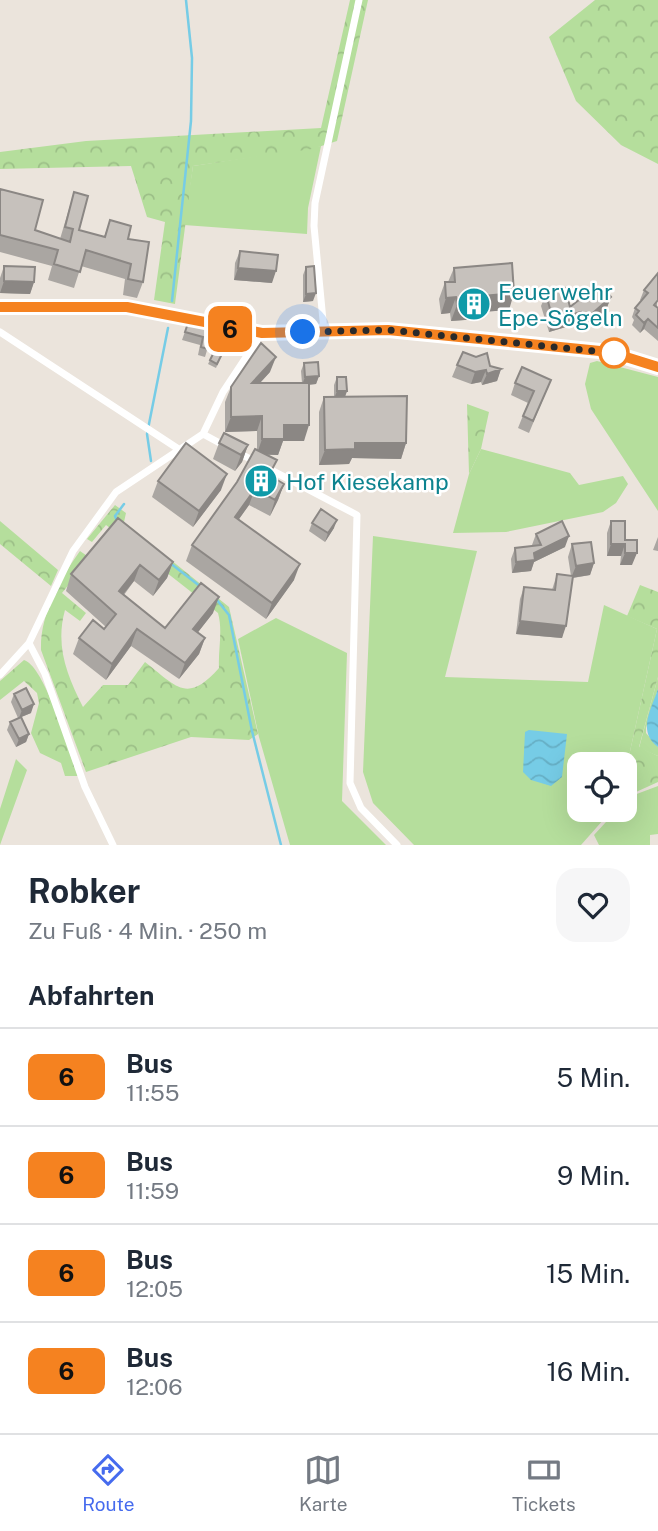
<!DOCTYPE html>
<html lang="de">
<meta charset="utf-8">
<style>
body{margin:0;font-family:"Public Sans",sans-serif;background:#f6f6f7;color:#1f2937;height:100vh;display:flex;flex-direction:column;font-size:26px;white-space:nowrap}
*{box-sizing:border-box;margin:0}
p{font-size:23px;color:#747a83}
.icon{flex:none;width:38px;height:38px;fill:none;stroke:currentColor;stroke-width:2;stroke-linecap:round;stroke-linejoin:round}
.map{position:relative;height:845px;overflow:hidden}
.panel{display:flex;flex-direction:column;background:#fff;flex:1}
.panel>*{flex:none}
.badge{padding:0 14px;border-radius:10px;font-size:24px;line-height:46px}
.controls{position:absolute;left:567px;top:752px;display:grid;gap:14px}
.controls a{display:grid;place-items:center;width:70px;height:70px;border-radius:14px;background:#fff;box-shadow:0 7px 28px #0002;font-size:35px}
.you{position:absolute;width:35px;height:35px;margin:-18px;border:5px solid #fff;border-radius:50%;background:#1a73e8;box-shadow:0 0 0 10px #1a73e833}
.map>.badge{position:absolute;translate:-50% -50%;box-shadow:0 0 0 4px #fff}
h2{padding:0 28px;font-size:26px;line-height:63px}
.round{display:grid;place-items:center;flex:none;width:74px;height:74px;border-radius:21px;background:#f6f6f7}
.overview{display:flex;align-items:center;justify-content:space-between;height:119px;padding:0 28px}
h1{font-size:33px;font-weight:700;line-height:52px}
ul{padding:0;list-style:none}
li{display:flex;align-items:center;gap:21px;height:98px;padding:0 28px;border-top:2px solid #e0e1e3}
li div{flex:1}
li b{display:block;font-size:26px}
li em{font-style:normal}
li .badge{min-width:77px;font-weight:700;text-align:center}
.tabs{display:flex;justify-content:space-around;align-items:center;height:98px;border-top:2px solid #e0e1e3;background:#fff;font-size:19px;color:#747a83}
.tabs a{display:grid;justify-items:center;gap:4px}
.tabs .selected{color:#466bee}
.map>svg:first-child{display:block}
</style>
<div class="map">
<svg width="658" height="845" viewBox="0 0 658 845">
<defs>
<pattern id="forest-crowns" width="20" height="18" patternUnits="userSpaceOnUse" patternTransform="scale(1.75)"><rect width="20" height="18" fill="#b5de9c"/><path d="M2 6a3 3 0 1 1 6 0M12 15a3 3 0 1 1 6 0" fill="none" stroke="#9cbf87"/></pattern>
<pattern id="water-waves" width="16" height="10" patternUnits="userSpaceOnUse" patternTransform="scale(1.75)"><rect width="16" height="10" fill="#76cce6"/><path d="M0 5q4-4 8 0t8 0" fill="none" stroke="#66afc5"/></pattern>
</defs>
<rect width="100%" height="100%" fill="#ebe4dc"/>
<path fill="#b5de9c" d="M321,146L308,208L307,234L184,225L193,166Z
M597,361L658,377V511L591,409L585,384L590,363Z
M481,449L570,473L579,485L623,476L628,484L616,503L603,512L506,532L453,533L469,474Z
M373,536L477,551L445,677L588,682L604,605L657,629L625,774V765H579V810H612L581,845H414L373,803L363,772Z
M276,618L347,653L342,801L386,845H290L259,737L238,639Z
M658,677V689L646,728V733L658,747V756L639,748Z
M16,759L27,770L0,845V809Z
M658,786V834L650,835V845H599L594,835L617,810H625V803L634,795Z"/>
<path fill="url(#forest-crowns)" d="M350,0H368L337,141L312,149L193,166L175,304L154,300L165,222L147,217L131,166L0,169V152L86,141L321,128Z
M595,0H658V164L621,145L576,101L549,37Z
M467,404L489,412L481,449L469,474Z
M115,505L126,513L124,522L229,607L258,734L249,740L191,737L86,772L41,650C40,614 60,579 80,551L90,558L62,593L86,613L80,621L65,610C55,646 67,675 83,707L103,685H128L145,662C177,687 187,704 219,668C218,649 223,631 218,613L106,525L92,542L87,539Z
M0,521L58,570L51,586L0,544Z
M640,585L658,592V677L639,747L658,756V782L625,797V774L657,629L627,616Z
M24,660C45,666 70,754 78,776H65L61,763L40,753L31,733L39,703L37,693L24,681L0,700V681Z"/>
<path fill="url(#water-waves)" d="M658,689V747C637,731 651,710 658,689Z
M529,730L567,734L562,777L551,786L531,780L523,772L525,732Z"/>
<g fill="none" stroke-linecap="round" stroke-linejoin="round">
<path stroke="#76cce6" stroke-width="2.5" d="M172,301L191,121L192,58L186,0
M151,461L147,434L168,328
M118,523L115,516L124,504
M170,563L201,587
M217,600L229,615L252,731L281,845"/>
<path stroke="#fff" stroke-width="7" d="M324,331L314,226L315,203L359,0
M0,332L180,450
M203,434L227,447
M237,452L357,515L350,783L361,808L397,845
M29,643L45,674L85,787L113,845
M0,675L29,643L73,551L116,492L203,434L223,392L262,333"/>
<path stroke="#fff" stroke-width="10" d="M0,307H127L262,333L388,330L609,352L658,367"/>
</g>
<path fill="#aaa6a2" d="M0,189L35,230L60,239L74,192L79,230L104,237L110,220L128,239L143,282L137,298L123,295L125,279L81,266L74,288L48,280L52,266L0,252Z
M240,251L272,283L234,280L235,263Z
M4,266L34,282L30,294L0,293V278Z
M306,267L313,301L303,302V275Z
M454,268L509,310L481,312L478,319L451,321L450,313L441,314L439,299L445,282H448Z
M658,273L657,307L658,308V341L644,329L640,333L632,325L634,320L632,317L635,308L641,300H640L644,290Z
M546,294L570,307L602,296L611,297L606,310L582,331L576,324L549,332L541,306Z
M188,323L213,330L205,357L198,355L200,345L182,340Z
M221,356L216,368L208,364L210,360Z
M304,363L319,376L316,384L309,385L304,441H283L278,455H265L271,477L284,484L278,500L270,516L249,505L239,519L294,580L266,619L186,561L192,545L237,482L257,450V431L225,432V402L231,387L270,372L260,383H302L301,371Z
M457,365L490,366L501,369L497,381L482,385L481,382L471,384L452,377Z
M337,377L347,391L345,397L406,443L401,459L352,458L349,464L319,465V412L324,397H334V385Z
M551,380L529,433L518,428L528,403L511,395L515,383Z
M219,443L248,445L242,462L235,471L213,459Z
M158,481L221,490L193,527L152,497Z
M118,518L173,562L167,578L153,596L134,581L124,595L165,628L213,613L198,632L205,638L199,654L179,679L131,646L106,680L73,654L79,638L104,629L106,627L66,591L71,574Z
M611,521L625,540L632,565H620L621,556H607V533Z
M312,523L334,528L325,542L309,531Z
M536,534L565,547L534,562L531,571L512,573L511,559L515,548L532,546V545Z
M658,537V551L653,550Z
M572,544L594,563L590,575L573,578L562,638L516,634L520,599L524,587L552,590L557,574L571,576L568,557Z
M14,694L31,713L21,717L29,734L26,742L16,747L7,730L10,722L18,718L11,702Z"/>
<path fill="#8b8784" d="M238,268L276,271L272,283L234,280Z
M4,281L34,282L30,294L0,293Z
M316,293L313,301L303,302L306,294Z
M514,293L509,310L481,312L478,319L451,321L457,305L483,296Z
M456,297L450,313L441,314L446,298Z
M611,297L606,310L582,331L586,319Z
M581,312L576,324L549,332L553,320Z
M648,319L644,329L640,333L644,323Z
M276,357L270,372L246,398L252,383Z
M501,369L497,381L482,385L487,374Z
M486,370L481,382L471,384L475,372Z
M319,376L316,384L302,385L305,377Z
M337,391H347L344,399H334Z
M262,416L257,431L225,432L231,417Z
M284,425H309L304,441H283L278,455L257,454L262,439Z
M355,443H406L401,459L352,458L349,464L319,465L325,450Z
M248,445L242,462L235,471L241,455Z
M227,474L221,490L193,527L199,511Z
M284,484L278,500L270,516L275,500Z
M255,489L249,505L229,533L235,517Z
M337,520L334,528L325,542L328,533Z
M569,536L565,547L534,562L531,571L512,573L516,562Z
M611,544H625L621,556H607Z
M625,553H637L632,565H620Z
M173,562L167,578L153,596L159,580Z
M594,563L590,575L571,578L576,566Z
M300,564L294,580L266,619L272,603Z
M140,565L134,581L113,607L119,591Z
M219,597L213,613L188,645L193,629Z
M520,621L566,626L562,638L516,634Z
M137,629L131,646L106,680L112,664Z
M205,638L199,654L179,679L185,663Z
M34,704L31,713L19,718L22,710Z
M29,734L26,742L16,747L19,739Z"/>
<path fill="#c6c1bc" stroke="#8b8784" stroke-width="2" d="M0,189L43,200L35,230L70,242L73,229L65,227L74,192L88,196L79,230L105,237L110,220L131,226L128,239L149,242L143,282L128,279L131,264L86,250L80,272L54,264L58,250L0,235Z
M240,251L278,255L276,271L238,268Z
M512,263L514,293L483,296L484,303L457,305L456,297L446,298L445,282H455L454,268Z
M4,266L35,267L34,282L4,281Z
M314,266L316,293L306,294V267Z
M658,273V300L654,305L658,308V328L648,319L644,323L636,315L639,311L635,308L648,293L644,290Z
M595,287L602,296L607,292L611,297L586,319L581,312L553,320L546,294L565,288L570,307Z
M188,323L213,330L208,349L201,347L203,337L185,332Z
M261,343L276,357L252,383H309V425H284V439H262V416L231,417V387Z
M214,352L221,356L217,364L210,360Z
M463,352L476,357L487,353L490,366L501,369L487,374L486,370L475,372L457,365Z
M318,362L319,376L305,377L304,363Z
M522,367L551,380L533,421L523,416L534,391L515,383Z
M337,377H346L347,391H337Z
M407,396L406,443H355V449L325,450L324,397Z
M224,433L248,445L241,455L219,443Z
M186,443L227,474L199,511L158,481Z
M255,449L277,460L269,475L284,484L275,500L255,489L235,517L300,564L272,603L192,545L237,482Z
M321,509L337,520L328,533L312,523Z
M118,518L173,562L159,580L140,565L119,591L165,628L201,583L219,597L193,629L205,638L185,663L137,629L112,664L79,638L93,620L104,629L116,614L71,574Z
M562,521L569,536L534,553L535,560L516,562L515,548L541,545L536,534Z
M611,521H625V540H637V553H625V544H611Z
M591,542L594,563L576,566L572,544Z
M557,574L573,576L566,626L520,621L524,587L555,590Z
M26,688L34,704L22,710L14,694Z
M21,717L29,734L19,739L10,722Z"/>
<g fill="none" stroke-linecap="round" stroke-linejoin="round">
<defs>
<path id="line" d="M0,307H127L262,333L388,330L610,352L658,367"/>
</defs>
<use href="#line" stroke="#fff" stroke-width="16"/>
<use href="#line" stroke="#f58220" stroke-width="10"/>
<path stroke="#2a2a2a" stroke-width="7" stroke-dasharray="0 12.6" d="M303,332L388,330L614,353"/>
</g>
<defs>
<symbol id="building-disc" viewBox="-11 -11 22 22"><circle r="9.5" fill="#0f9aa8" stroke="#fff"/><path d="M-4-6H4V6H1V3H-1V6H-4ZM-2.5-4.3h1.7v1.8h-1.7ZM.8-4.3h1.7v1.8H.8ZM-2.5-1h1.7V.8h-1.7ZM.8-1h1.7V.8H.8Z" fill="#fff"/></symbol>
</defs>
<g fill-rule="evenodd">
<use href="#building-disc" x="455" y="285" width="38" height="38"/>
<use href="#building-disc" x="242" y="462" width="38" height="38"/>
</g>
<circle fill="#fff" stroke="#f58220" stroke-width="3.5" cx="614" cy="353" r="14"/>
<g text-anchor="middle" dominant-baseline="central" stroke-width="5" stroke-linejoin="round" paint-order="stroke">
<g font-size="23" fill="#0d838f" stroke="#fff" text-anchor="start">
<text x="498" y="291">Feuerwehr<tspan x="498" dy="26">Epe-Sögeln</tspan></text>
<text x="286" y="481">Hof Kiesekamp</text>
</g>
</g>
</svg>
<div class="controls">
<a><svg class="icon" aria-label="locate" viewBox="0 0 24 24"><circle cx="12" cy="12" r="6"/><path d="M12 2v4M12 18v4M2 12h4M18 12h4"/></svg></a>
</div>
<div class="you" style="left:303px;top:332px"></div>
<b class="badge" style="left:230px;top:329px;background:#f58220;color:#111">6</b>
</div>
<section class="panel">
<div class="overview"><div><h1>Robker</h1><p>Zu Fuß · 4 Min. · 250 m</p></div><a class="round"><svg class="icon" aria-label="heart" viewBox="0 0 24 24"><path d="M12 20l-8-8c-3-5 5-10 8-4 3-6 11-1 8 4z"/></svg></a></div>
<h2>Abfahrten</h2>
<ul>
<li><span class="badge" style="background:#f58220;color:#111">6</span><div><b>Bus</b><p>11:55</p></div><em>5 Min.</em></li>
<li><span class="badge" style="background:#f58220;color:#111">6</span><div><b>Bus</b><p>11:59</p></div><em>9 Min.</em></li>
<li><span class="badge" style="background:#f58220;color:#111">6</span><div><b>Bus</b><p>12:05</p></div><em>15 Min.</em></li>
<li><span class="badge" style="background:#f58220;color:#111">6</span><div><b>Bus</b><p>12:06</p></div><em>16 Min.</em></li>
</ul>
</section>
<nav class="tabs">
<a class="selected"><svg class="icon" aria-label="directions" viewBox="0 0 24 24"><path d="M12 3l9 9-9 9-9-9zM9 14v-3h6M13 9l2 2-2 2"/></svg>Route</a>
<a><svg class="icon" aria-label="map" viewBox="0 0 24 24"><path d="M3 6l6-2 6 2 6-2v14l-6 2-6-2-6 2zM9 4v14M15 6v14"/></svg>Karte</a>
<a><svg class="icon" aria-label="tickets" viewBox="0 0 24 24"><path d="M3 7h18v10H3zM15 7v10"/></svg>Tickets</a>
</nav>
